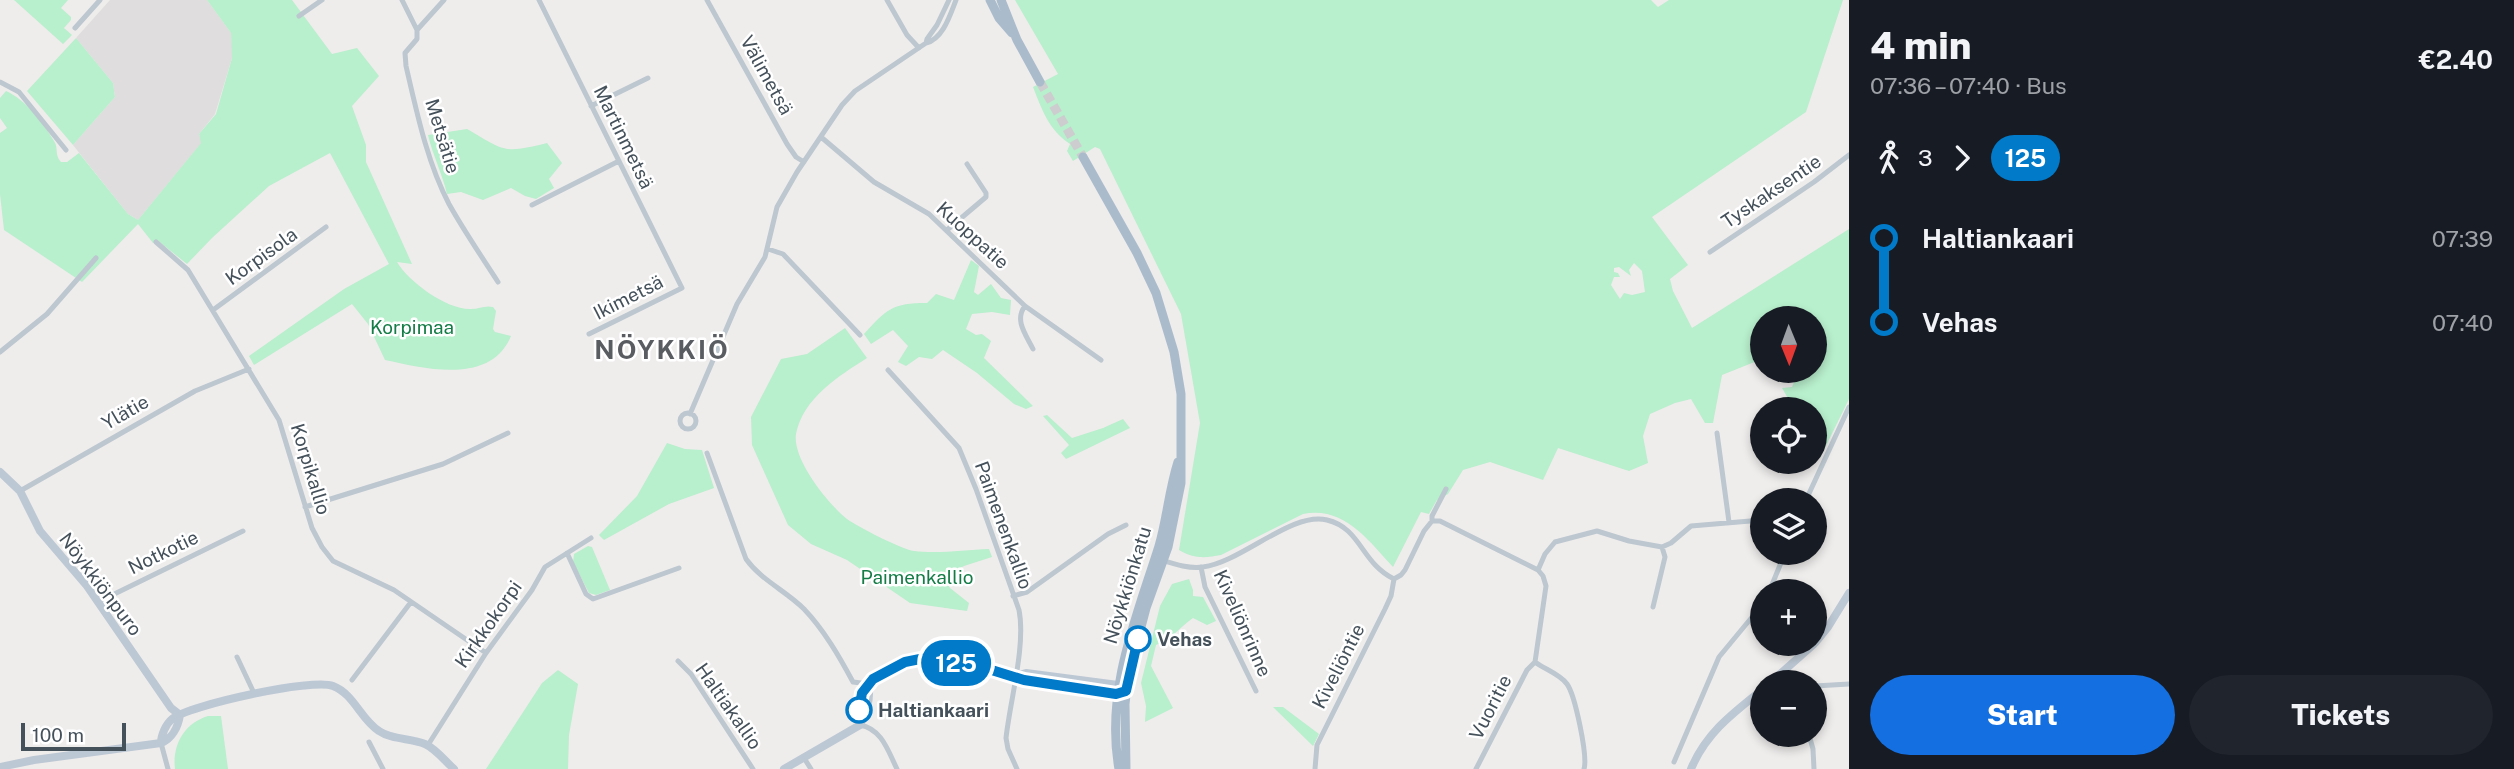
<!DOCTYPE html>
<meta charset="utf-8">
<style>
body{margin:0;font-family:"Public Sans",sans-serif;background:#20242c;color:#f1f3f6;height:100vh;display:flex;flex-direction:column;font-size:26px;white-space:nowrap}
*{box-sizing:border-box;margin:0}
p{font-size:23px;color:#9ea1a6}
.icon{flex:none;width:38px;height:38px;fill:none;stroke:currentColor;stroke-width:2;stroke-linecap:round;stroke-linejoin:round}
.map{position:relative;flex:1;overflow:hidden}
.sheet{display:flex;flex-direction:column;background:#171b24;width:665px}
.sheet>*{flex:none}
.badge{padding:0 14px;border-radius:23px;font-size:24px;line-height:46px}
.needle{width:46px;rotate:179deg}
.tools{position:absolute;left:1750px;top:306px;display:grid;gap:14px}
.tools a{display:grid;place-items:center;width:77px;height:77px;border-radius:50%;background:#171b24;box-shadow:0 4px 10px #0003;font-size:35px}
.scale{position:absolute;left:21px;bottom:18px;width:105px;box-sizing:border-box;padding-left:7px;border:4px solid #44505a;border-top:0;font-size:19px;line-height:24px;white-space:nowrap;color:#44505a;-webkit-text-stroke:5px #fff;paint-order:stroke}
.map>.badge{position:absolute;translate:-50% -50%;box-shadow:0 0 0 4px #fff}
.legs{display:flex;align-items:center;gap:10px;height:77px;padding:0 21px;font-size:23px}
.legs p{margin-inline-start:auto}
.summary{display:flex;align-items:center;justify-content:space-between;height:119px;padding:0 21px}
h1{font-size:38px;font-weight:800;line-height:52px}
.action{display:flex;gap:14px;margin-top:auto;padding:14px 21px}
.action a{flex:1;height:80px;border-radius:42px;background:#1470e0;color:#fff;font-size:28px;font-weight:800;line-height:80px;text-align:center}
.action a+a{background:#20242c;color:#f1f3f6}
ul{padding:0 21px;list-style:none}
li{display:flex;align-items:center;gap:24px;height:84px;font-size:26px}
li i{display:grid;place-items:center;width:10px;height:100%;margin:0 9px;background:currentColor}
li i::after{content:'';width:18px;height:18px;margin:-9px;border:5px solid;border-radius:50%;background:#171b24}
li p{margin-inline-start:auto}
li:first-child i{background:linear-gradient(#0000 50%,currentColor 0)}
li:last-child i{background:linear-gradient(currentColor 50%,#0000 0)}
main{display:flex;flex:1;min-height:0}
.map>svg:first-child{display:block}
</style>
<main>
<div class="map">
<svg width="1849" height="769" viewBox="0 0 1849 769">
<rect width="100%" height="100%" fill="#efecec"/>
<path fill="#e0ddde" d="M110,0H207L231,33L232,44V58L215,114L199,134L202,142L138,220L128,214L73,145L115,97L113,83L76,38Z"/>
<path fill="#b8efcc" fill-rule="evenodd" d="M14,0H68L61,8L71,17V20L64,28L72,35L63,44Z
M207,0H292L332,54L357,48L379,76L352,106L366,145V162L412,264L397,262C409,282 447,310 471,309C479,309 485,305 493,307L496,311L493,329L495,332L511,336C491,385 426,369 385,360L368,324L352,304L254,365L249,356L344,289L389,264L330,153L269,186L212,238L187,264L157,240L153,243L138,224L82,282L4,230L0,194V133L7,128L0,118V98L6,91C26,100 43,122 54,141C59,149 54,154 61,162H67L79,153L128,214L138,220L201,143L199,134L216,114L232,58L231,33Z
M1015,0H1651L1658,7L1669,0H1843L1806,112L1652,217L1688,265L1670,279L1673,291L1692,328L1849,229V399L1820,458L1815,456V410L1792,409L1793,407L1782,388L1792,387L1794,382L1786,376L1781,382L1776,379L1772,371H1815V318H1762V359L1722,375L1713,423H1705L1691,399L1675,403L1650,414L1643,436L1648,463L1629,471L1558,448L1543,480L1490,462L1463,470L1448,494L1437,500L1429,514L1421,512L1393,567C1368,540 1344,506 1303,514L1221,555C1206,558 1193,559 1179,550L1200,423L1181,314L1100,149L1095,147L1073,161L1067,151L1070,144C1049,130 1042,110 1033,87L1058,74ZM1634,263L1642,271L1645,292L1632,295L1624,293L1620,299L1611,285L1614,277H1620L1618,273L1614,272V268L1619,267L1631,276L1629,270Z
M76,38L113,83L115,97L73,145L27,91Z
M467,129C505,151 503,154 547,143L562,163L549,179L554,188L536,199L525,196L511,188L483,200L461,192L447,194C442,173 433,156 428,135Z
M971,260L979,266L974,292L978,295L991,284L1001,298L1011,300L1010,315L992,312L972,314L966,329L976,335L982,334L991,341L984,358L1033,406L1026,409L1014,404L977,373L943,350L932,359L919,357L906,366L898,362L908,346L893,330L871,344L864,334C887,309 892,303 927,303L936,294L954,300Z
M845,328L867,358C839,376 803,398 796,434C792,459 828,504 847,519C858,527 901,549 914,551C936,554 966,550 989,549L992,557L964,566L944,577L950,588L969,603L967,611L910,603L847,560L811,544L788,525L752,445L751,417L781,359L807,354Z
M1047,415L1072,438L1103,428L1123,419L1130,428L1066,459L1061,453L1069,445L1043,416Z
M667,443L685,449L702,450L714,488L669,504L604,540L599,535L637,496Z
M588,546L592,547L610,590L596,595L589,593L573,562L574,554Z
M1189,579L1193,590V596L1203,597L1216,621L1207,625L1193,618C1179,628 1172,639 1156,645L1151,666L1173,708L1145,722L1146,706L1141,683L1160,606L1172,584Z
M558,670L578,684L569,735L568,769H486L542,683Z
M1273,707H1283L1319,734L1313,746Z
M208,716H221L228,769H175C172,744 185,723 208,716Z"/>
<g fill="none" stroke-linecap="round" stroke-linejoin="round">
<path stroke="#cdcdcf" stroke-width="9" stroke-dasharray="9 4.5" stroke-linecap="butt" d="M1040,82L1083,157"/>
<path stroke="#bcc7cf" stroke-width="5" d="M402,0L417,30
M444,0L417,30V39L405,53L406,66C417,113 427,162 449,204C464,231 482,257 498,282
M539,0L682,288L589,334
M707,0L787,144L796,157L804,162
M887,0L907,35L919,48
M299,16L322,0
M75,28L100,0
M926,43L927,39L937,25L949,0
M0,82L19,92L66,150
M591,106L648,78
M821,137L874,182L929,214L1025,306L1101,360
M532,205L619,161
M947,230L986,197V193L967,164
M156,242L188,270L279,420L312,528L322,547L333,561L394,590L486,653
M768,249L783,254L860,335
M1710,252L1814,182L1849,155
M1025,306C1014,320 1026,335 1033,349
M213,310L326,227
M0,352L47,314L96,258
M888,370L959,448L976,489L1019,610C1026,645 1010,701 1006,738L1008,749L1017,769
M680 421a8 8 0 1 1 16 0a8 8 0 1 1-16 0Z
M690,414L737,304L765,257L777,207L797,172L842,105L855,91L926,43C943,39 950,15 956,0
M1717,433L1729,522
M707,453L746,559C761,580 786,591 804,609C824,630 839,656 853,682L869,684
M20,491L195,391L249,369
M1806,500L1849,407
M305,507L443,464L508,433
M1432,521V516L1446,489
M1662,547L1671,543L1691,526L1762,520
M567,553L586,594L593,599L679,568
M1161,560C1174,564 1189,569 1203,567C1242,562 1292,511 1327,520C1361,528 1361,563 1394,579
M1201,567L1205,587L1256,691
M1538,570L1545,554L1555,542L1597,531L1629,541L1662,547
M1394,579L1401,575L1405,570L1424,531L1432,521H1440L1538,570L1543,576L1546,586L1535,662C1544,669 1560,674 1567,684C1575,695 1588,756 1584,769
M1769,592L1785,553
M1013,596L1027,592L1108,534L1126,525
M98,602L243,531
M1653,607L1665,557L1662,547
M237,657L254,693
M678,661L691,674L753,769
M1784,673L1789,682
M352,680L411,602
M1815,686L1849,684
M860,725C882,729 888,751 897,769
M1809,735L1813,749L1814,769
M369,742L383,769
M161,743L168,769
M428,745L486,653L532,590L545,567L591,538
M804,758L811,769
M1674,762L1719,657L1762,605
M1315,769L1317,745L1385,609L1391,596L1394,579
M1476,769L1527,670L1535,662"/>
<path stroke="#bcc8d4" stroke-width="8" d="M0,472L20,491L40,531L87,586L171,708L180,715
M1815,643L1828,627L1849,593
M1016,676L1026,673L1118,685L1124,689
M1771,682L1814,644
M860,725C856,705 863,685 881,675C890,670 900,663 910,660C942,652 995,672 1026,680C1055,688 1087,690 1116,694L1123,692
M161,743C161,735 166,724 172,719C189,705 313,678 333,686C354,694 361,720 379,731C392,740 411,738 425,744C436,749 445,761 454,769
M0,767L34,760L161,743C172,739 178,727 180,715
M784,769L860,725C867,713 870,699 869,685
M1691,769C1706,733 1733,713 1762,690"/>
<path stroke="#aabccc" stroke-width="9" d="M990,0L999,18L1012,33
M1001,0L1017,40L1040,82
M1083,157L1137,253L1156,293L1174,352L1181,394V483L1168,547L1146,608L1128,676L1125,704L1126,769
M1119,769C1105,691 1136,619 1159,546C1167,519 1169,490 1178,462"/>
</g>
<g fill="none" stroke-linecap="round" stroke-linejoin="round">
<defs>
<path id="line-1" d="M859,710L862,693L873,679L905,662L920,659L982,667L1024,680L1116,694L1126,691L1138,639"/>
</defs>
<use href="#line-1" stroke="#fff" stroke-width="16"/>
<use href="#line-1" stroke="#007ac9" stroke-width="10"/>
</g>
<g fill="#fff" stroke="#007ac9" stroke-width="3.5">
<circle cx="1138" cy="639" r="12"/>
<circle cx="859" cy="710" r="12"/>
</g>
<g text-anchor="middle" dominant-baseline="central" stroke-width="5" stroke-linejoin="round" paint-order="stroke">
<g font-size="19" fill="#44505a" stroke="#fff">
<text transform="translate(767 75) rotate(61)">Välimetsä</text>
<text transform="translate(443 136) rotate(73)">Metsätie</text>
<text transform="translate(624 137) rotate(64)">Martinmetsä</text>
<text transform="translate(1771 191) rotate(-34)">Tyskaksentie</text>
<text transform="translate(973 235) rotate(42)">Kuoppatie</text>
<text transform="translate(261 256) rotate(-36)">Korpisola</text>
<text transform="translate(628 297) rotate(-27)">Ikimetsä</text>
<text transform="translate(125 412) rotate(-30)">Ylätie</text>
<text transform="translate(311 469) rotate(73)">Korpikallio</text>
<text transform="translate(1004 525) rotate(70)">Paimenenkallio</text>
<text transform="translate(163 552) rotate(-26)">Notkotie</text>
<text transform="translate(101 584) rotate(53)">Nöykkiönpuro</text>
<text transform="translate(1127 585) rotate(-73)">Nöykkiönkatu</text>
<text transform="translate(1243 623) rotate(66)">Kiveliönrinne</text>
<text transform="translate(488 624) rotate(-55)">Kirkkokorpi</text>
<text transform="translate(1338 666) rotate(-63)">Kiveliöntie</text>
<text transform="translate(729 706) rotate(55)">Haltiakallio</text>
<text transform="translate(1490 707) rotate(-63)">Vuoritie</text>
</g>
<g font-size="19" fill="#147c46" stroke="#fff">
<text x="412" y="327">Korpimaa</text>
<text x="917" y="577">Paimenkallio</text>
</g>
<g font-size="19" font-weight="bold" fill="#44505a" stroke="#fff" text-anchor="start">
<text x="1157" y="639">Vehas</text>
<text x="878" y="710">Haltiankaari</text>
</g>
<g font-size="26" font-weight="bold" letter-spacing="2" fill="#595c61" stroke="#fff">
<text x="662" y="349">NÖYKKIÖ</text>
</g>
</g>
</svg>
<div class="tools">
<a><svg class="needle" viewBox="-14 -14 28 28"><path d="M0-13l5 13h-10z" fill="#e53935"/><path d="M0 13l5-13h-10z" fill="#9ea1a6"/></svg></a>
<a><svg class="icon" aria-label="locate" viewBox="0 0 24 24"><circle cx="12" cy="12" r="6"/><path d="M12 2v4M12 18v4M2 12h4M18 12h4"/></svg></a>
<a><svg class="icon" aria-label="layers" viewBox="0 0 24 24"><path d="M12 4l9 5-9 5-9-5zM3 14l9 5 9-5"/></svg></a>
<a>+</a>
<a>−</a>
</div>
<div class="scale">100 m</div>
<b class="badge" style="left:956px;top:663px;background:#007ac9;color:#fff">125</b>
</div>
<section class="sheet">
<div class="summary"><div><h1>4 min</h1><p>07:36 – 07:40 · Bus</p></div><b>€2.40</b></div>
<div class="legs"><svg class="icon" aria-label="walk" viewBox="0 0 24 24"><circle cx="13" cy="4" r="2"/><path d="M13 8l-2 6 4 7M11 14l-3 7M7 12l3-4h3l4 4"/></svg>3<svg class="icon" aria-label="forward" viewBox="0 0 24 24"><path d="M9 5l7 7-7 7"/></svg><b class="badge" style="background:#007ac9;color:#fff">125</b></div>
<ul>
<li><i style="color:#007ac9"></i><b>Haltiankaari</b><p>07:39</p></li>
<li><i style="color:#007ac9"></i><b>Vehas</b><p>07:40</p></li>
</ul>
<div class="action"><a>Start</a><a>Tickets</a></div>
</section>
</main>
